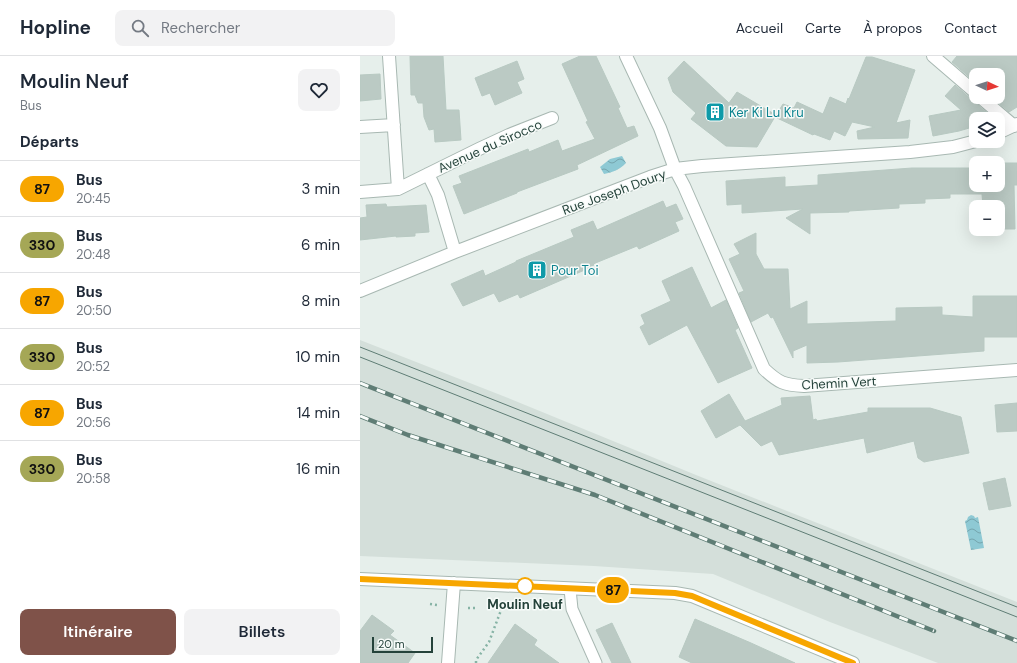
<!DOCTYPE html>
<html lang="fr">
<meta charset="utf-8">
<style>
body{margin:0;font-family:"DM Sans",sans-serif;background:#f2f2f3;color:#1f2937;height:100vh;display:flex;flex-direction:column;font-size:15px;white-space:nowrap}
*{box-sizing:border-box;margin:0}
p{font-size:13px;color:#747a83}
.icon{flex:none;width:22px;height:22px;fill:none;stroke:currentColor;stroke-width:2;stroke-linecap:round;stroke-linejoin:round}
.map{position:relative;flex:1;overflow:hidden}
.panel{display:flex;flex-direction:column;background:#fff;width:360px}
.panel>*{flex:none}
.badge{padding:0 8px;border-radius:13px;font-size:14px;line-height:26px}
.needle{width:26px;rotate:94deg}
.fabs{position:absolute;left:609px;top:12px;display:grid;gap:8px}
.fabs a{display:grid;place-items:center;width:36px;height:36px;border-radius:8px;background:#fff;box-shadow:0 4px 16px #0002;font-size:20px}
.scale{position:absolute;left:12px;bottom:10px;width:61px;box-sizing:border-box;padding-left:4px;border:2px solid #24423a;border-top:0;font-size:11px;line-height:14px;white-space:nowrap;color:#24423a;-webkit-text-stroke:3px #f7fbf9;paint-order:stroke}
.map>.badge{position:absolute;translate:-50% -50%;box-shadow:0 0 0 2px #fff}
h2{padding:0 20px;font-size:15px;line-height:36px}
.round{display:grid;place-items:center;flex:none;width:42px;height:42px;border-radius:8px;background:#f2f2f3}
.summary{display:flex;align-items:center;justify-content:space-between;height:68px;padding:0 20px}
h1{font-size:19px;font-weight:600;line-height:30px}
.button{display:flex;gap:8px;margin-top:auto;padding:8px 20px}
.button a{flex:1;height:46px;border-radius:8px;background:#7f5249;color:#fff;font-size:16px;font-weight:600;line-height:46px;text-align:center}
.button a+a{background:#f2f2f3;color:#1f2937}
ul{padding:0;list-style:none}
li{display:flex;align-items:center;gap:12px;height:56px;padding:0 20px;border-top:1px solid #e0e1e3}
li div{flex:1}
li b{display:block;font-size:15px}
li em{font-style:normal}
li .badge{min-width:44px;font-weight:700;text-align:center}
header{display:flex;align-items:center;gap:24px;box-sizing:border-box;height:56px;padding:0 20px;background:#fff;border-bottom:1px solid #e0e1e3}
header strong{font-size:19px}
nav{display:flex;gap:22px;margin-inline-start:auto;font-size:14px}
.search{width:280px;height:36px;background:#f2f2f3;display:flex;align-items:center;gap:10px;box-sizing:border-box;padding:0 14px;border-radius:8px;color:#747a83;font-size:15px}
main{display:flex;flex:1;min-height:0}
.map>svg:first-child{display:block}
</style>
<header>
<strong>Hopline</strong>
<div class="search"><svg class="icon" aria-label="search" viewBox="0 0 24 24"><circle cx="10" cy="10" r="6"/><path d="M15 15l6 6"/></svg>Rechercher</div>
<nav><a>Accueil</a><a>Carte</a><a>À propos</a><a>Contact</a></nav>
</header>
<main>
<section class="panel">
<div class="summary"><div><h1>Moulin Neuf</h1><p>Bus</p></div><a class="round"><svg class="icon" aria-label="heart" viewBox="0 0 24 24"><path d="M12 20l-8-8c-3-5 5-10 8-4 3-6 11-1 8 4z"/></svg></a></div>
<h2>Départs</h2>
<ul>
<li><span class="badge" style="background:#f7a600;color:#111">87</span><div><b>Bus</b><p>20:45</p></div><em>3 min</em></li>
<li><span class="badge" style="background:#a5a756;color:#111">330</span><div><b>Bus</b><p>20:48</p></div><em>6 min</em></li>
<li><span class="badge" style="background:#f7a600;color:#111">87</span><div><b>Bus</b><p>20:50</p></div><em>8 min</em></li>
<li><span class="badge" style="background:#a5a756;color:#111">330</span><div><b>Bus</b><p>20:52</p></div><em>10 min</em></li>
<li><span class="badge" style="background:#f7a600;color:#111">87</span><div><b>Bus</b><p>20:56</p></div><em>14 min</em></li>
<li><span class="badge" style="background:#a5a756;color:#111">330</span><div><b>Bus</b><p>20:58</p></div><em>16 min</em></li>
</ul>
<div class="button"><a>Itinéraire</a><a>Billets</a></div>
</section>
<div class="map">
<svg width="657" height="607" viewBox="0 0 657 607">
<defs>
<pattern id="water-waves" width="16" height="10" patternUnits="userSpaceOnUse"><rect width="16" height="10" fill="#8ec9d4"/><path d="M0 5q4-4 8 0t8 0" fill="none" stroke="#74a5ad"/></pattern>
</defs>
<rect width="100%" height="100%" fill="#e6efeb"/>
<path fill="#d4dfda" d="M0,284L143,340L336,419L657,546V607H578L470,566L353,518L234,510L0,500Z"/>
<path fill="url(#water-waves)" d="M262,100L266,107C259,114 253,116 244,118L240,111L250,103Z
M611,459L614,460L615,462L618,461L624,492L611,494L605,465L607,464L608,461Z"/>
<path fill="#bbcac4" stroke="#b8c9c2" d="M50,0H83L86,54H99L101,84L75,86L74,73L69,74L64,61L63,47H58L55,39H51Z
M220,0H236L260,51L258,52L267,72L274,70L278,80L217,109L218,113L157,136V137L104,158L93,130L102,127L99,120L168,93L169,96L198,84L202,95L235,83L226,66L228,65L202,8Z
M597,0H657V51L649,56L632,41H638V19H616V27L592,6Z
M506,1H512L555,14L536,67L550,64L548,82L498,83L497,75L515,71L492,66L485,80L474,75L470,84L454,78L453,79L415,61L423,48L434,52L437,46L463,58L470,41L486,48L488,42L489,43Z
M157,5L164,23L157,26L162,37L135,49L130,37L122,40L115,22Z
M324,5L369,47L377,36L416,59L397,91L366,90L331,63L336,57L313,36L308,22Z
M20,18L21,43L0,45V19Z
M595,29L634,63H616V70L599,75L573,80L569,60L601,54L585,40Z
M638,107H657V129H654L655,173H623H638V151H623L622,138H590V142L565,143V147L539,148V152L489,155V156L450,157V178L426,162L443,153L382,157V148L367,149L366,125L425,121V131L458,129V119L552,112H616V129H638Z
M303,145L306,152L316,148L323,163L315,166L319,175L279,193L277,190L233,208L234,209L227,212V213L160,242L158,238L139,246L134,237L103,250L91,228L123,214L125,220L156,206V205L214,181L211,174L233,165L237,174Z
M26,148L27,151L66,149L69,176L55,177V180L36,181V180L0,184V162L7,161L6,149Z
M396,177V198L404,213H428L430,253L447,245V268L536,265V252L582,251V259L613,261V240H657V281H624V295L478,306L447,307V289L433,295V302L413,261L411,262L408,257L391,266L379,237L384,235L369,203L380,198L374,188Z
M332,211L351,252L366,244L378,272L375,274L392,312L358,327L327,269L289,289L280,271L285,268L281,259L311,245L302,225Z
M369,338L385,365L422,349L421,342L450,340L453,364L456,363L457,365L508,356V352H570L601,361L609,397L564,406L558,402L554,385L507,397L504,382L419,399L412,385L401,390L380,369L356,382L341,355Z
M657,347V375L637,376L635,349Z
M645,422L651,450L629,454L623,427Z
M12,559L34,575L30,579L55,597L48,607H0V575Z
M335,563L391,587L435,607H332L319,601Z
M252,567L271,607H252L236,574Z
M155,568L177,584L174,589L199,607H128Z"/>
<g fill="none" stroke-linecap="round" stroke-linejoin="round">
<defs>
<path id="service" d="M210,533L212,553L236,607"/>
<path id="minor" d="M29,0L38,133
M266,0L300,72L315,113L324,130L404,313C419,327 424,329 444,330L657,314
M573,0L616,37
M620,41L654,70
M0,71L34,69
M638,77L657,68
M68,118L78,139L95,196
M0,136L38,133L119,93L149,79L192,62
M0,235L95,196L290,121L315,113L342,110L550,96L593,91L616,85
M0,523L315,537L332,540L493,607
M88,607L94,527"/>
</defs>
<use href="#service" stroke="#a8b8b2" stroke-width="13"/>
<use href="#minor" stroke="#a8b8b2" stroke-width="14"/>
<path stroke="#86b3a5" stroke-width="2.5" stroke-dasharray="2 3" stroke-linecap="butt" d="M70,548L77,549
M108,552H116
M116,607V604L129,586L143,549L130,547V545"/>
<use href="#service" stroke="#fff" stroke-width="11"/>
<use href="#minor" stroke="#fff" stroke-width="12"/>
<path stroke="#5f7d75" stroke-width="1" d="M0,291L657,551
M0,301L657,561"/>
<defs>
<path id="rail" d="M0,327L657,585
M0,360L48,379L235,439L574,575"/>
</defs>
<use href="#rail" stroke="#5f7d75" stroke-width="4.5"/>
<use href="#rail" stroke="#f7fbf9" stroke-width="3" stroke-dasharray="9" stroke-linecap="butt"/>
</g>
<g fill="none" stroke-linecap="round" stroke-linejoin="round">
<defs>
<path id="line" d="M0,523L315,537L332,540L493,607"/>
</defs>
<use href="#line" stroke="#fff" stroke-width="9"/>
<use href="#line" stroke="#f7a600" stroke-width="6"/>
</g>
<defs>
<symbol id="building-square" viewBox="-11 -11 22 22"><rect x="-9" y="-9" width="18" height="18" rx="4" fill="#0f9aa8" stroke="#f7fbf9"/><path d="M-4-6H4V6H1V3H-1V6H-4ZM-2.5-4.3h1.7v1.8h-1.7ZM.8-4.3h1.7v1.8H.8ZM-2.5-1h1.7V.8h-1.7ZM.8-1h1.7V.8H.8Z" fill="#fff"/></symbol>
</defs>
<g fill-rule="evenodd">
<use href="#building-square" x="344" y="45" width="22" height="22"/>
<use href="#building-square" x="166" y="203" width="22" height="22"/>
</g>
<circle fill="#fff" stroke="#f7a600" stroke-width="2" cx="165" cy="530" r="8"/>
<g text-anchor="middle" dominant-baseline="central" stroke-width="3" stroke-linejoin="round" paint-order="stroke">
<g font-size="13" fill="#0d838f" stroke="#f7fbf9" text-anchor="start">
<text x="369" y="56">Ker Ki Lu Kru</text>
<text x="191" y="214">Pour Toi</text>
</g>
<g font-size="13" fill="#24423a" stroke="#f7fbf9">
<text transform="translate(130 90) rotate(-24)">Avenue du Sirocco</text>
<text transform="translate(254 136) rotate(-20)">Rue Joseph Doury</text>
<text transform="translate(479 327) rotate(-3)">Chemin Vert</text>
</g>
<g font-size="13" font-weight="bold" fill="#24423a" stroke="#f7fbf9">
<text x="165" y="548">Moulin Neuf</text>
</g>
</g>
</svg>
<div class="fabs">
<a><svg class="needle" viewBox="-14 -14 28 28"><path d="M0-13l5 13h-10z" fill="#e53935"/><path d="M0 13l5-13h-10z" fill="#747a83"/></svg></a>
<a><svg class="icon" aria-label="layers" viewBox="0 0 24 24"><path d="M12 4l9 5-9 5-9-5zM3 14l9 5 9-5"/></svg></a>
<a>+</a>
<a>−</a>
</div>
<div class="scale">20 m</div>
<b class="badge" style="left:253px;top:534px;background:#f7a600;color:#111">87</b>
</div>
</main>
